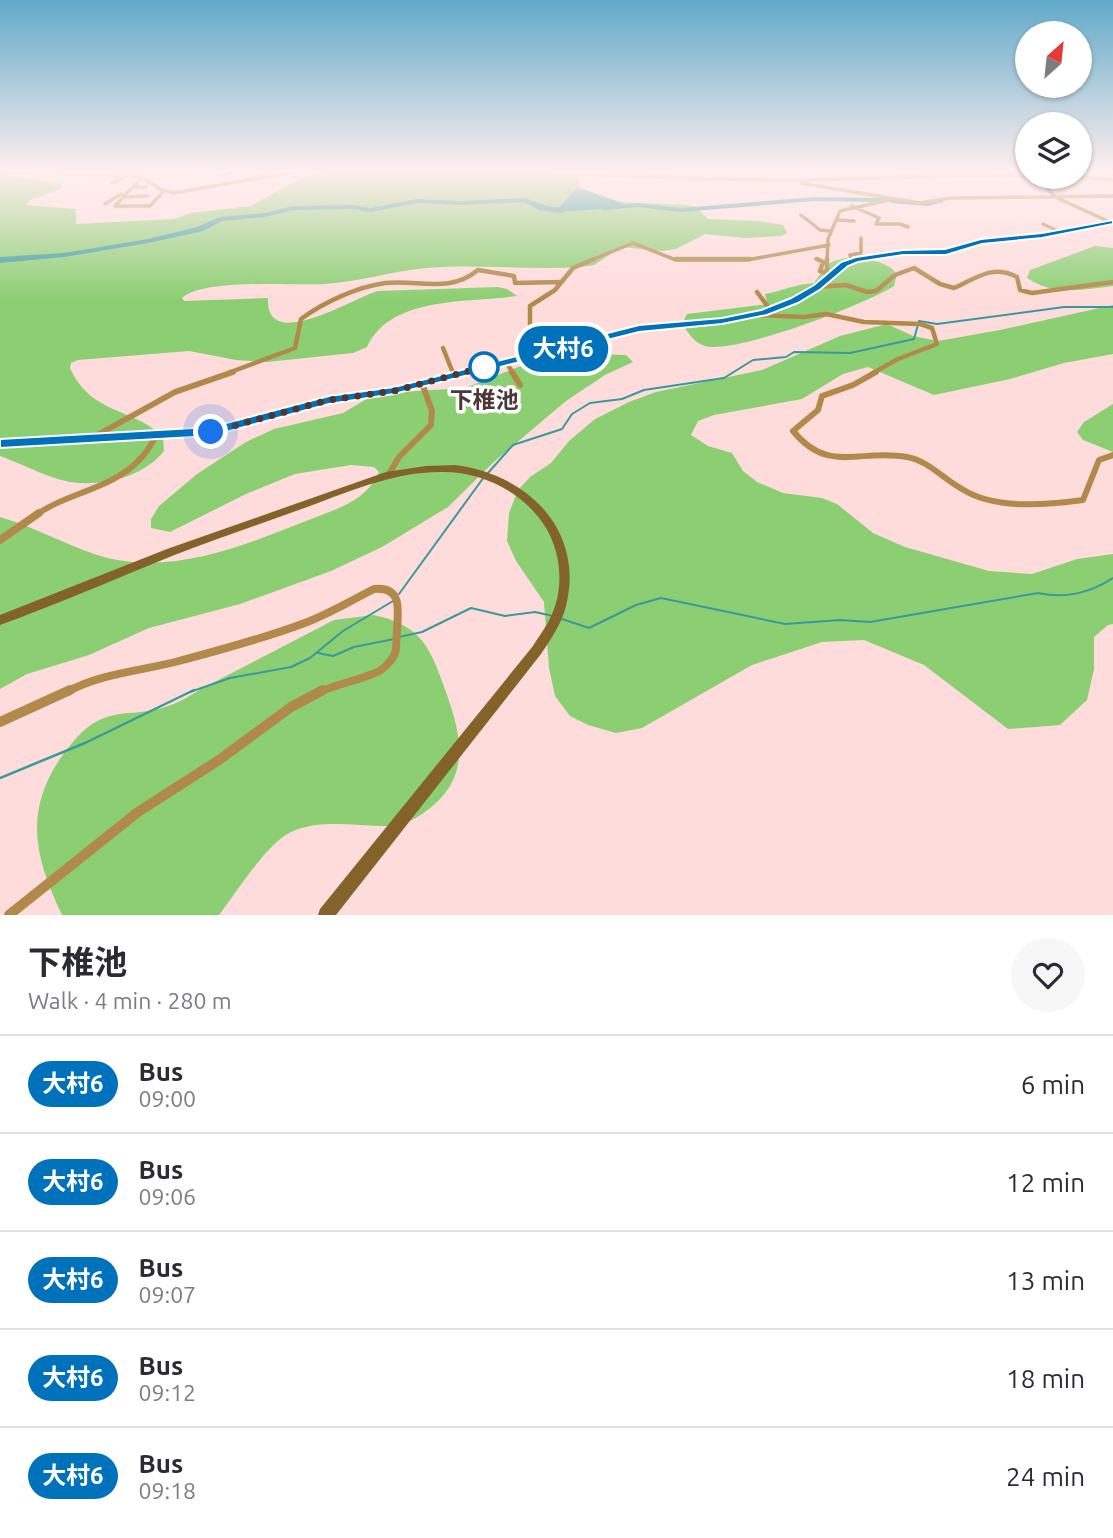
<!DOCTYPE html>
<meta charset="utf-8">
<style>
body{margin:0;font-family:Ubuntu,"Noto Sans JP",sans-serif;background:#f7f7f7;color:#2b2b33;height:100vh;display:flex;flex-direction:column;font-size:26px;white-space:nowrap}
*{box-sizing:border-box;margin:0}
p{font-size:23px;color:#7c7c81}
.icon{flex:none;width:38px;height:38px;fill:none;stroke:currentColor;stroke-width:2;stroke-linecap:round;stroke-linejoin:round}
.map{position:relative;height:915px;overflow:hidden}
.drawer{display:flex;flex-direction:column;background:#fff;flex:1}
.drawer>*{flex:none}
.badge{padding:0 14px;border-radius:23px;font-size:24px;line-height:46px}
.needle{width:46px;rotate:27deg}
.tools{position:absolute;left:1015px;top:21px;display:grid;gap:14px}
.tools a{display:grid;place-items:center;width:77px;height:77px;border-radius:50%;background:#fff;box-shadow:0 2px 5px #0004;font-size:35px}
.you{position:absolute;width:35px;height:35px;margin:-18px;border:5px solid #fff;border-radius:50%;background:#1a73e8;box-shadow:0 0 0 10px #1a73e833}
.map>.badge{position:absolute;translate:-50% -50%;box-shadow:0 0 0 4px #fff}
.round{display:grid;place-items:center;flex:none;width:74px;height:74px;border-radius:37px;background:#f7f7f7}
.headline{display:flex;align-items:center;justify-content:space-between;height:119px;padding:0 28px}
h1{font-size:33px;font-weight:700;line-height:52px}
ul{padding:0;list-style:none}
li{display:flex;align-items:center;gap:21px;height:98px;padding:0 28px;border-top:2px solid #e1e1e2}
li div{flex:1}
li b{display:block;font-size:26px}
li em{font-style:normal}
li .badge{min-width:77px;font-weight:700;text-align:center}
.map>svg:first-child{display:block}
</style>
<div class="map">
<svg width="1113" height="915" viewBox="0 0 1113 915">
<rect width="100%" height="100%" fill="#ffdcdc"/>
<path fill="#8ccf73" d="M329,171H585L578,178L581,190L585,194L621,202L688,205L696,207L708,219L758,221L783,225L787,233L782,236L746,238L705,234L676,249L663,251L621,247L594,265L581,267C529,270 478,264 426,268C392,271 359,282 325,284C293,286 204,278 182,298L184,301L268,298C265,354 354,298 377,291L498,287L507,289L517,296C469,303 391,295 367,347L353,353L267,362L236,360L189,351L78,360L71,363L70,368C91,415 133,407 163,437L164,451C145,475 109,485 79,483C55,482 23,464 0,456V174L60,184L62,187L60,189L30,200L26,205L76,209V224L174,219L191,213L251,206L298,180Z
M1095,246L1113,248V286C1082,290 1054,296 1027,278L1030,270Z
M855,257L879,262L890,267L897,274L894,286C866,304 734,355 705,346C694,343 688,332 682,324L687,314L767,304L765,294C782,291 795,284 814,283C829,262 828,260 855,257Z
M1113,305V354L1064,363L1010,379L934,395L868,367L843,374L802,399L714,415L698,421L691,435L708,446L732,453L743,471L757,482L783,493L822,498L837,504L873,533L905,547L989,571L1032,574L1077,559L1113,554V624L1108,625L1094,637V669L1087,700L1060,725L1008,729L924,665L864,640L822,642L752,665L642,728L616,733L588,725L570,716L555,696L549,668L544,602L516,561L507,541L509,513L518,490L530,477L551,463L569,441L595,419L629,402L656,392L762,370L840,336L887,324L913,336L938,341L1000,330Z
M592,354L626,355L633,362L605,375L566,401L496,460L448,507L382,547L331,571L240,604L149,628L89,655L27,674L0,689V517C32,526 62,543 94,554C166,578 240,547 306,521C335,509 365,503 379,472L374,467L351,465L295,474L246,494L170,532L151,528V519L159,506L197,474L246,442L274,429L343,413L368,398L386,393L465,388L528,363Z
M1113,404V452L1083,440L1077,432L1084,422Z
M373,615C417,624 429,643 443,684C460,730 474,774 429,809C418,817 406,825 391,826C359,827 322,818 291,832C267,843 236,893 219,915H62C34,856 23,810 64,753C75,739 87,724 104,718C122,711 144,714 162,708C177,704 188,697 201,689L334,620Z"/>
<path fill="#389a9c" d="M576,189H583L622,203L619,208L555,212Z"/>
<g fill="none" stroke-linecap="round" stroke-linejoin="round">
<path stroke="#389a9c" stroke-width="2" d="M488,473L513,445L562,429L572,414L590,403L622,399L644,390L724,378L753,360L786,357L794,352L850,353L914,339L919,321L937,324L1064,307H1113
M399,594L484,477
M562,619L589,628L636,605L661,598L785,624L840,620L870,622L1038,593C1066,599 1089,593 1113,578
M399,637L422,632L471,608L505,616L535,612L553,616
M318,653L333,656L354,647L394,639
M190,692L230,678L291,667L310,658L343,631L393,601"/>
<path stroke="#389a9c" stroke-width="2.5" d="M0,778L85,743L194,690"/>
<path fill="#389a9c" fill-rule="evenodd" d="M814,197L883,198L887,200L883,202L814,201L681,212L638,207L604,210L600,208L604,206L638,203L681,208Z
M525,198C542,204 553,210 572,206L576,208L559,213L539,210L524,202L460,205L417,203L371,212L353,209L293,210L265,217L222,221L203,231L148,243L64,257L0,263V257L64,253L148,239L197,227L220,217L265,213L293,206L353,205L371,208L417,199L460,201Z
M940,198L944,200L943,202L928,206L892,203L888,201L892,199L927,202Z"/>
<path stroke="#b18a4b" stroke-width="3.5" d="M498,171C597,174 696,180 795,180C901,180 1008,169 1113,180
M0,172L140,176L160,189L174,193L299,171
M224,175L234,171
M142,177L115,206H150L163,192
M1039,178L1055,197L1110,222
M112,183L122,178L114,177
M801,183L920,203L951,198L1113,196
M132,187H146
M123,197L148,196
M105,204L121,194
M852,206L879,218L876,224H900L908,227
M801,215L820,230L830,231
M836,220L854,221
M1043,224L1060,232
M816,259L821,261
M589,261L633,243L676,260H747L829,245
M827,261L828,239L840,211L889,200
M852,261L850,255L861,253V238"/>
<path stroke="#b18a4b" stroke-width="4.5" d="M675,259H750
M817,259L823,262L820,271L826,273
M827,279V259
M817,287L846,285L867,292L876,291L895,275L914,268L940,284L954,288C977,278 992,264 1017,277L1020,290L1032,293L1113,282
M757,292L771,311
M755,315L804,317L826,314L864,322L920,324L932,328L937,344L898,359L873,373
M443,348L453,373
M543,354L530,335V306L555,290L573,268L594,259
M506,362L513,373
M228,373L295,348L301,319C324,302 357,287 385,283C418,279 449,294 478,270L514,276L515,283L560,282"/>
<path stroke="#b18a4b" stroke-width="6" d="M512,372L520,385
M876,372L853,385L822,396L818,410L793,431C829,475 860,448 907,457C929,461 943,479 962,489C995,510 1046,505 1083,500L1099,460L1113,455
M92,438L175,392L233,372
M389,474L399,457L431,425L432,411L422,383
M36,515C68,492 113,489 140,459C147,453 151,444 156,436"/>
<path stroke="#b18a4b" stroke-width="8" d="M0,540L39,513
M67,692C102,673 141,671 179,661C220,650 262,639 302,624C327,615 350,601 374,589C403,586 398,611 397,631C396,638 397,647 395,653C393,659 386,666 381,670C371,677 336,684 320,692"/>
<path stroke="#b18a4b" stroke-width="10" d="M0,722L70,690
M9,915L138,812L219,760L291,707L323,690"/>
<path fill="#84632a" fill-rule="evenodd" d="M1113,220V224L1042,237L982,243L946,254H903L857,262L847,265L819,288L797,303L766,315L722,323L639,330L394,394L329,403L211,435L0,446V440L211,429L329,397L394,388L639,326L722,319L761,311L791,299L815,286L843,263L856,258L903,250H946L981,239L1042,233Z
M455,465C527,474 585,530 566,606C562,623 551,639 541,654L336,915H318L320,909L533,646C539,636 547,626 552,614C564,587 561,553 546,528C525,493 483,472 444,472C392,471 344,494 296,511C255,526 213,540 172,556C115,579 58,604 0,625V615L167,549L386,472L426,466Z"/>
</g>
<linearGradient id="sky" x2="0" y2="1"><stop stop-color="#61aaca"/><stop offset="0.57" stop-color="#ffefef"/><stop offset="1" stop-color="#ffefef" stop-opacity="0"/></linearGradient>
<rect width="1113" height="299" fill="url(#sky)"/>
<path fill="#0072bc" stroke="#fff" stroke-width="2" d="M1113,220V224L1042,238L982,244L946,255H903L858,262L848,266L821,289L798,303L767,315L722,324L639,332L394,394L329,404L211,436L0,448V439L211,427L329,396L394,387L639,325L722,318L761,310L791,298L814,285L841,262L856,257L903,250L945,249L981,239L1042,233Z"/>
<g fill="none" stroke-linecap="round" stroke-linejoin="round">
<path stroke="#4c3636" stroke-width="7" stroke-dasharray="0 12.6" d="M211,432L329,400L394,391L484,367"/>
</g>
<circle fill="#fff" stroke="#0072bc" stroke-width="3.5" cx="484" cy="367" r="14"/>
<g text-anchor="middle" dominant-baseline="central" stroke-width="7" stroke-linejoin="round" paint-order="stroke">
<g font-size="23" font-weight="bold" fill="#4c3636" stroke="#fff">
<text x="484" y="399">下椎池</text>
</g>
</g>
</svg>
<div class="tools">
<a><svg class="needle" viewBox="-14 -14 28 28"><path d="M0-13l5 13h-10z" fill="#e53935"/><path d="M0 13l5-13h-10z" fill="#7c7c81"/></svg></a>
<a><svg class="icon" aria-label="layers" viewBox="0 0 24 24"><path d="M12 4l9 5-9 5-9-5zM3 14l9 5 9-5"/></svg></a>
</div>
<div class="you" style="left:211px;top:432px"></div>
<b class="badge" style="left:563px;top:349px;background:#0072bc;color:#fff">大村6</b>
</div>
<section class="drawer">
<div class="headline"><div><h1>下椎池</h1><p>Walk · 4 min · 280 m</p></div><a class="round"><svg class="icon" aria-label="heart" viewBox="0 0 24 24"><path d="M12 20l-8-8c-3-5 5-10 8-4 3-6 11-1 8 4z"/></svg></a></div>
<ul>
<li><span class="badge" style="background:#0072bc;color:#fff">大村6</span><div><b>Bus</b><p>09:00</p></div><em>6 min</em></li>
<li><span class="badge" style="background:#0072bc;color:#fff">大村6</span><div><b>Bus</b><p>09:06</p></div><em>12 min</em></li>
<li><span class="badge" style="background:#0072bc;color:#fff">大村6</span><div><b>Bus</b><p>09:07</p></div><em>13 min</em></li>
<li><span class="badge" style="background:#0072bc;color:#fff">大村6</span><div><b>Bus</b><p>09:12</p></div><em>18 min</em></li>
<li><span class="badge" style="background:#0072bc;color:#fff">大村6</span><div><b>Bus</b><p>09:18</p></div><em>24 min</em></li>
</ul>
</section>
